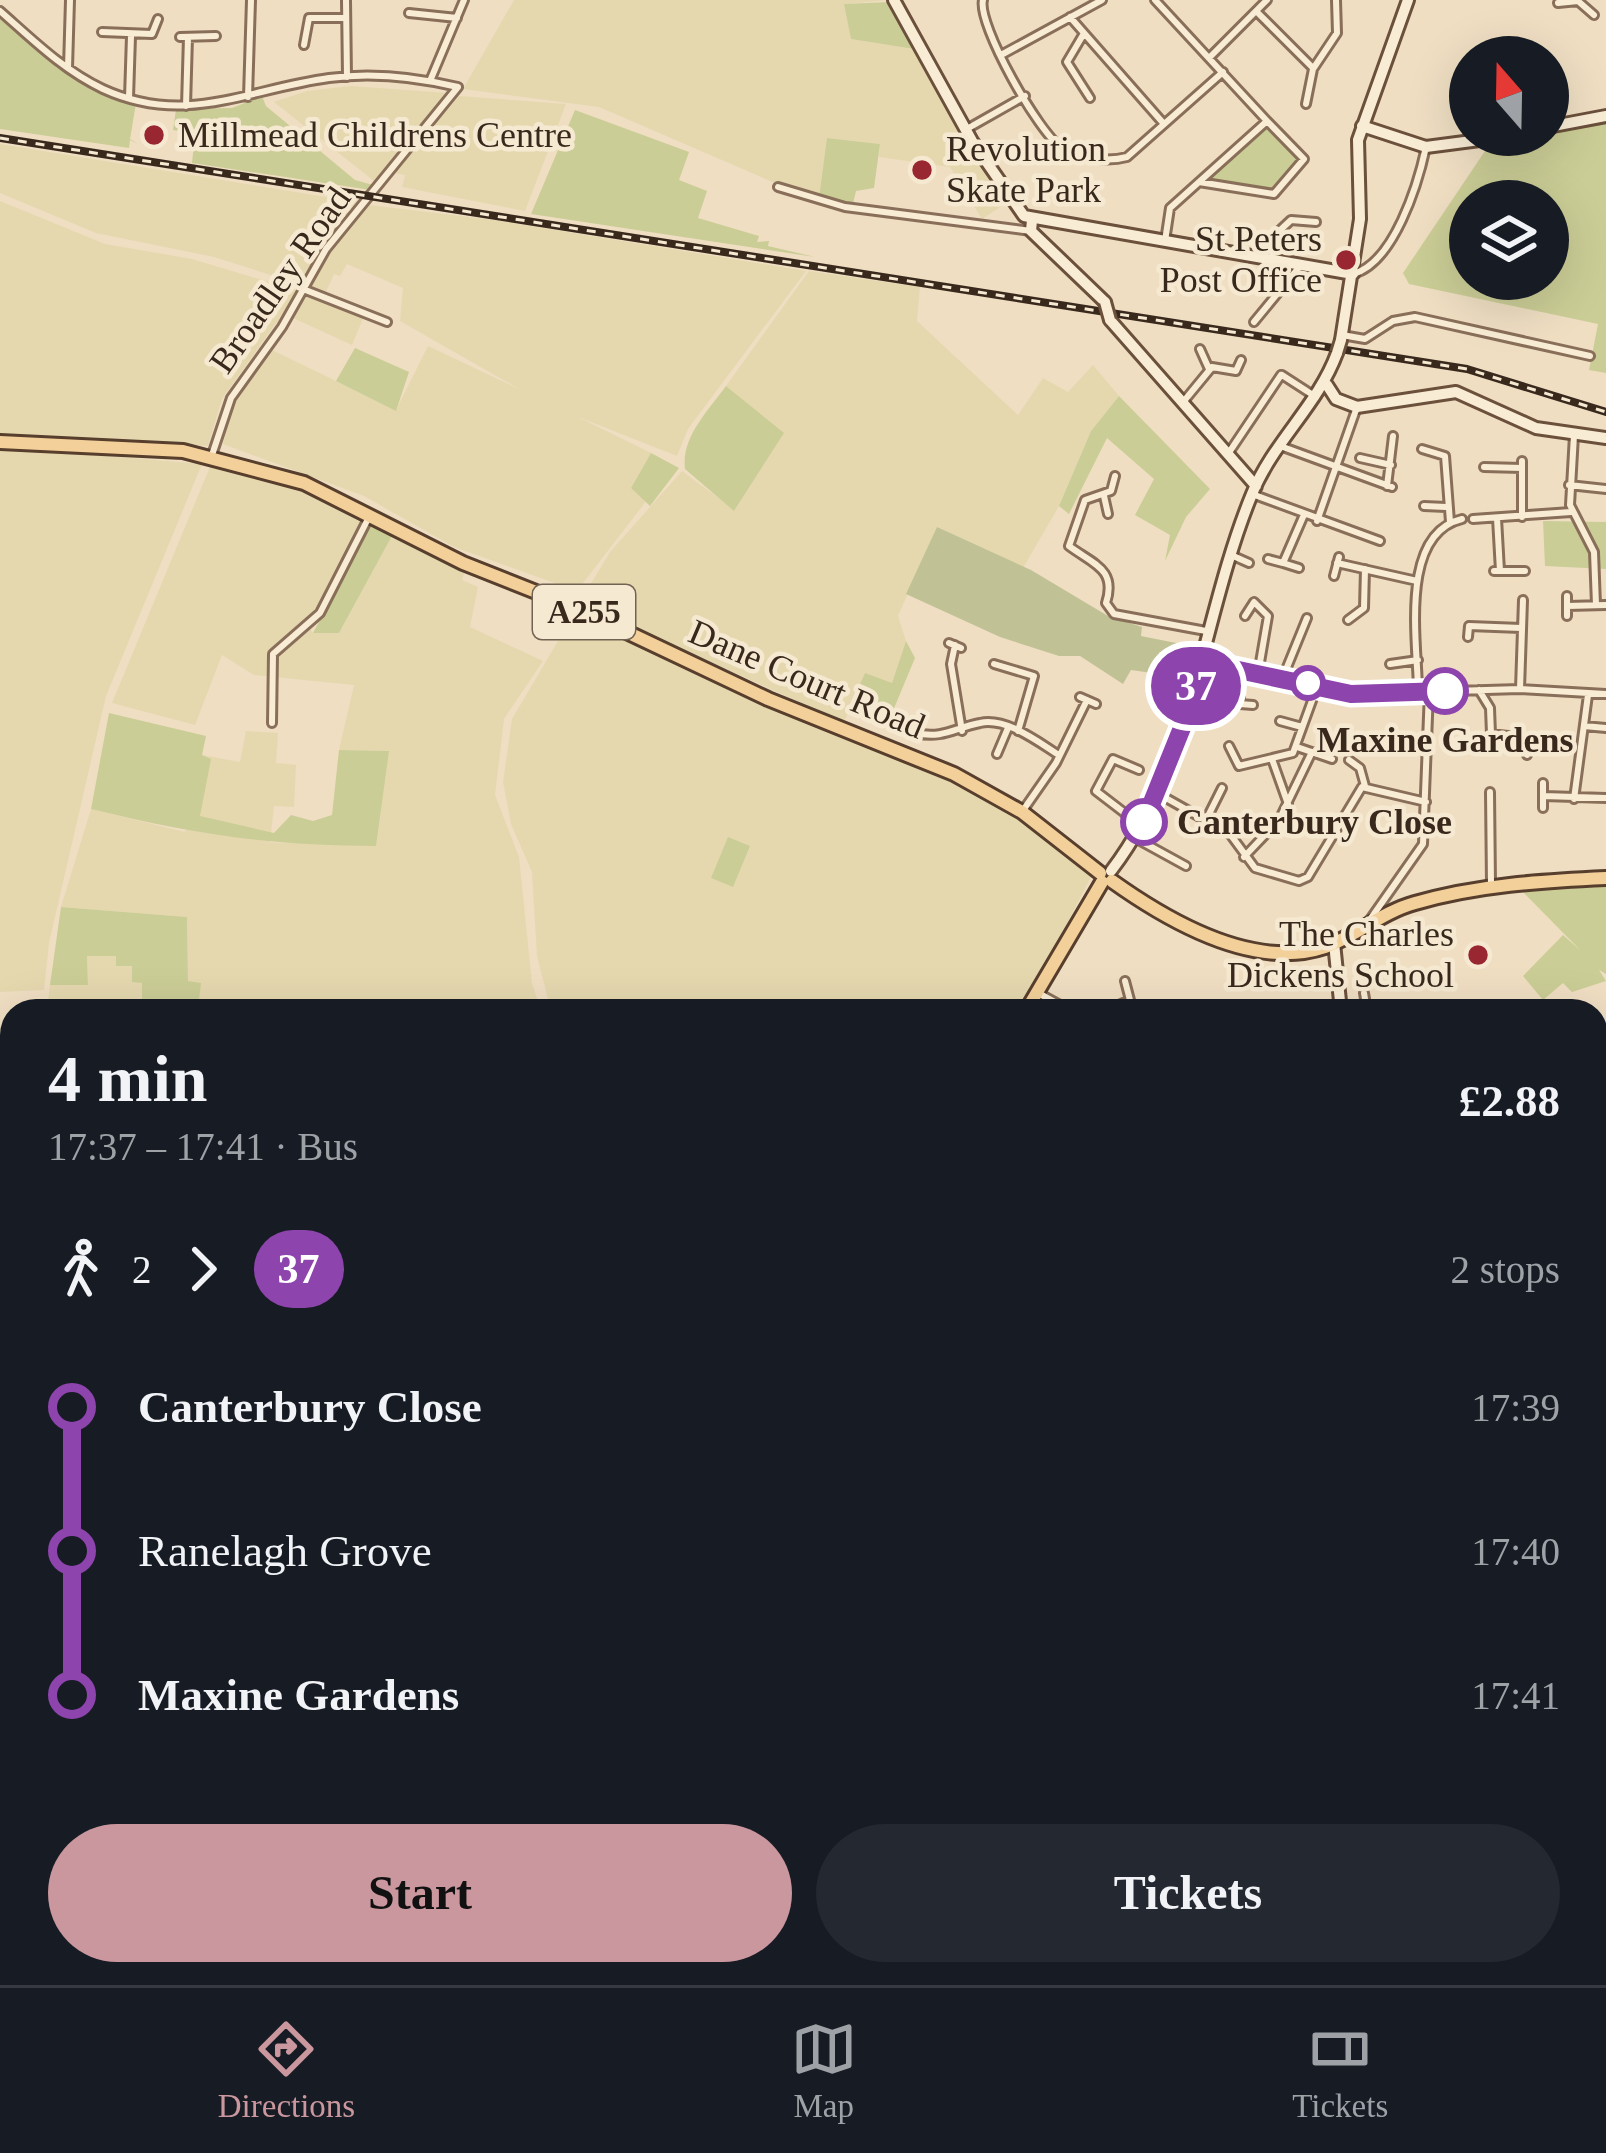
<!DOCTYPE html>
<meta charset="utf-8">
<style>
body{margin:0;font-family:"Times New Roman",serif;background:#242831;color:#f1f3f6;height:100vh;display:flex;flex-direction:column;font-size:45px;white-space:nowrap}
*{box-sizing:border-box;margin:0}
p{font-size:39px;color:#9ea1a6}
.icon{flex:none;width:66px;height:66px;fill:none;stroke:currentColor;stroke-width:2;stroke-linecap:round;stroke-linejoin:round}
.map{position:relative;flex:1;overflow:hidden}
.details{position:absolute;left:0px;top:999px;width:1608px;height:987px;display:flex;flex-direction:column;background:#171b24;border-radius:36px 36px 0 0;box-shadow:0 12px 48px #0002}
.details>*{flex:none}
.badge{padding:0 24px;border-radius:39px;font-size:42px;line-height:78px}
.needle{width:78px;rotate:340deg}
.controls{position:absolute;left:1449px;top:36px;display:grid;gap:24px}
.controls a{display:grid;place-items:center;width:120px;height:120px;border-radius:50%;background:#171b24;box-shadow:0 12px 48px #0002;font-size:60px}
.map>.badge{position:absolute;translate:-50% -50%;box-shadow:0 0 0 6px #fff}
.legs{display:flex;align-items:center;gap:18px;height:132px;padding:0 48px;font-size:39px}
.legs p{margin-inline-start:auto}
.headline{display:flex;align-items:center;justify-content:space-between;height:204px;padding:0 48px}
h1{font-size:66px;font-weight:700;line-height:90px}
.primary-button{display:flex;gap:24px;margin-top:auto;padding:24px 48px}
.primary-button a{flex:1;height:138px;border-radius:72px;background:#c9979d;color:#111;font-size:48px;font-weight:700;line-height:138px;text-align:center}
.primary-button a+a{background:#242831;color:#f1f3f6}
ul{padding:0 48px;list-style:none}
li{display:flex;align-items:center;gap:42px;height:144px;font-size:45px}
li i{display:grid;place-items:center;width:18px;height:100%;margin:0 15px;background:currentColor}
li i::after{content:'';width:30px;height:30px;margin:-15px;border:9px solid;border-radius:50%;background:#171b24}
li p{margin-inline-start:auto}
li:first-child i{background:linear-gradient(#0000 50%,currentColor 0)}
li:last-child i{background:linear-gradient(currentColor 50%,#0000 0)}
.tabs{display:flex;justify-content:space-around;align-items:center;height:168px;border-top:3px solid #363941;background:#171b24;font-size:33px;color:#9ea1a6}
.tabs a{display:grid;justify-items:center;gap:6px}
.tabs .current{color:#c9979d}
.map>svg:first-child{display:block}
</style>
<div class="map">
<svg width="1606" height="1985" viewBox="0 0 1606 1985">
<rect width="100%" height="100%" fill="#efdec2"/>
<path fill="#e5d8af" d="M514,0H888L845,4L851,39L914,49L1005,204L982,219L950,167L879,157L880,144L828,138L819,198L812,199L599,107L463,89Z
M351,86L447,93L374,181L274,102L307,91Z
M459,96L566,104L525,211L402,187L405,175L395,173Z
M0,144L357,202L302,285L214,257L96,233L0,193Z
M0,201L105,244L192,259L299,291L222,399L208,446L0,434Z
M369,205L494,220L806,271L688,429L677,456L578,417L651,453L631,488L647,500L577,591L454,547L364,496L223,444L231,409L270,349L396,410L428,346L521,390L400,321L403,288L347,264L340,276L334,274L325,294L311,287L344,230Z
M809,271L920,287L917,321L1018,415L1043,378L1068,392L1093,365L1119,396L1091,431L1059,506L1023,568L937,527L898,616L906,641L892,684L865,674L844,722L579,603L610,552L682,471L735,510L783,434L726,386Z
M307,292L365,314L352,345L293,318Z
M0,447L202,464L106,696L49,943L44,990L0,992Z
M212,462L329,499L366,517L319,611L306,621L313,633H339L393,534L465,570L462,580L478,587L470,627L543,661L504,719L495,795L519,857L532,983L541,1011H222L199,1000L188,981L187,917L61,907L91,809L185,832L202,755L240,762L246,731L278,733L276,763L296,765L294,807L274,806L270,842H257L376,845L388,751L339,750L354,685L254,675L222,655L195,725L112,703Z
M574,614L728,689L971,790L1023,819L1093,873L1022,1011H551L537,956L532,872L511,824L503,782L512,719Z
M87,956H117L132,966L142,982V1003L47,1009L50,985L88,984Z
M1602,1362L1606,1837H1596V1392Z
M1278,1974H1403L1404,1985H1271Z
M1407,1974H1520L1523,1985H1408Z"/>
<path fill="#cbcd96" fill-rule="evenodd" d="M889,2L914,49L851,39L844,4Z
M0,17L57,68L136,103L130,139L138,144L130,140L129,148L0,129Z
M262,96L266,106L355,180L373,185L371,190L192,163L195,133L173,130L176,109L232,108Z
M575,110L689,152L679,180L707,191L698,218L759,236L757,242L769,241L768,246L815,257L531,214Z
M1606,122V373L1589,370L1598,324L1409,284L1403,273L1489,145ZM1470,201H1548V279H1470Z
M1267,124L1301,161L1273,192L1206,181Z
M827,138L880,144L874,188L856,191L853,204L819,198Z
M355,348L409,372L396,411L336,381Z
M726,386L784,433L734,511L685,469C681,437 708,411 726,386Z
M1119,396L1210,489L1186,517L1165,561L1170,535L1135,515L1154,479L1107,438L1069,514L1059,506L1091,431Z
M651,453L679,468L650,506L631,488Z
M1543,521L1606,522V569L1545,566Z
M371,525L393,534L339,633H313Z
M906,641L915,658L892,713L854,698L865,673L892,683Z
M109,713L206,736L202,755L211,759L200,816L274,833L291,815L313,821L332,815L339,750L389,751L376,846C270,846 193,834 91,809Z
M728,837L750,846L733,887L711,878Z
M1606,886V974L1599,970L1606,981L1572,992L1563,983L1543,1000L1523,976L1563,935L1581,951L1522,891Z
M61,907L187,917L188,981L201,983L199,1000L222,1011H201L199,1000L142,1003V983L132,982V966H116V956H87L88,985H50Z
M149,1974H447L458,1985H144Z"/>
<path fill="#c0c295" d="M937,527L1031,570L1108,616L1142,627L1141,636L1181,644L1175,651L1159,652L1166,666L1195,661L1189,646L1200,649L1195,679L1131,670L1123,684L1080,656H1059L1000,637L906,594Z"/>
<g fill="none" stroke-linecap="round" stroke-linejoin="round">
<defs>
<path id="street" d="M346,0L347,77
M983,0C977,24 1039,134 1062,148C1079,159 1108,162 1127,157L1223,72
M1155,0L1267,121
M1558,3L1578,1L1594,15
M0,11C33,40 63,70 103,89C186,127 247,89 329,78C372,72 416,77 458,87L326,249L282,327L231,398L212,455
M1256,11L1313,68
M409,13L457,18
M1070,17L1164,124
M102,32L152,34L158,19
M1083,35L1067,62L1090,98
M180,37L216,36
M304,45L309,18H344
M1001,55L1102,0
M1210,57L1267,0
M68,68L70,0
M430,81L464,0
M248,97L251,0
M129,98L131,36
M1306,104L1313,69L1337,33L1336,0
M186,106L188,37
M965,130L1025,96
M1199,182L1274,194L1304,159L1267,121
M778,187L845,207L1031,231
M1165,241L1170,208L1267,121
M1272,257L1276,234L1291,220L1316,222
M1353,274C1394,263 1418,184 1426,147
M303,289L387,322
M1254,322L1301,265
M1342,335L1365,339L1393,321L1415,317L1590,356
M1200,349L1209,369
M1282,375L1316,397
M1184,401L1212,367L1236,371L1241,360
M1574,435L1570,505L1594,552L1596,605
M1283,447L1392,487
M1422,449L1445,456L1450,522
M1228,454L1281,375
M1360,458L1391,465
M1484,467L1522,468
M1115,476L1111,491L1085,500L1069,546C1093,564 1117,569 1106,603L1114,614L1206,631
M1569,485L1606,489
M1387,486L1393,436
M1252,494L1380,541
M1104,496L1108,514
M1424,506L1446,507
M1522,517V461
M1497,518L1500,571
M1473,519L1571,512
M1317,521L1357,407
M1231,555L1249,563
M1268,559L1283,563
M1337,563L1417,581
M1299,568L1283,563L1303,517
M1494,571H1525
M1334,576L1339,557
M1567,606L1606,605
M1245,616L1254,602L1268,616L1258,674
M1567,616V596
M1348,620L1364,608L1365,569
M1468,637L1469,626L1521,628
M949,643L961,648
M955,645L951,664L962,731
M1201,662L1351,694L1520,689L1606,694
M994,664L1034,676L1018,731
M1390,664L1418,660
M1240,670V704L1253,705
M1283,677L1307,618
M1520,689L1523,600
M1479,690L1490,708L1491,734L1525,738L1527,755
M1418,692C1418,645 1398,534 1462,519
M1080,697L1096,704
M1280,721L1302,727
M272,723L273,654L320,613L370,515
M1584,726L1606,728
M915,733C944,739 954,728 980,723C1006,717 1038,742 1059,755
M1229,746L1239,766L1293,753L1317,687
M1297,747L1332,759
M997,754L1008,728
M1272,759L1288,804
M1349,760L1360,768L1365,786
M1543,783V808
M1490,792L1491,884
M1157,793L1230,834L1255,868L1299,881L1308,877L1362,787L1426,802
M1544,796L1606,798
M1574,799L1588,695
M1024,809L1056,763L1087,700
M1206,820L1222,788
M1139,824L1096,791L1113,759L1139,770
M1135,838L1186,866
M1244,857L1279,820L1312,752
M1369,921L1423,844L1429,691
M1364,993L1367,1011
M1040,994L1071,1011
M45,1011V1005
M1105,1011L1130,1000L1125,981
M1596,1043L1606,1036
M1596,1096L1606,1095
M1596,1157L1606,1155
M1596,1295L1606,1296
M0,1852L8,1838
M0,1914L12,1913
M510,1974L521,1985
M552,1974L595,1980
M1098,1974L1114,1982
M1556,1974L1559,1985
M829,1984L834,1978
M652,1985L654,1974
M786,1985L788,1974
M886,1985L893,1974"/>
<path id="secondary" d="M894,0L972,141L1024,216L1353,274
M1362,126L1426,147L1518,135
M1548,127L1606,116
M1032,220L1031,231L1105,302
M1110,320L1256,486
M1341,340L1360,219L1358,140L1408,0
M1327,385L1336,399L1357,407L1456,392L1536,428L1606,438
M1111,871C1195,761 1201,618 1252,494C1273,442 1318,405 1337,353
M1334,943L1341,1011
M0,1236L12,1215
M1596,1356L1606,1357
M0,1458L12,1478
M720,1985V1974
M960,1985L967,1974"/>
<path id="primary" d="M0,442L183,451L304,483L463,563L574,607L768,699L954,774L1022,812L1100,873
M1112,881C1168,921 1253,971 1325,947C1356,936 1382,912 1415,903C1477,885 1542,881 1606,878
M1026,1011L1102,882
M0,1089L12,1105
M0,1501L12,1484
M0,1831L12,1836
M734,1974L747,1985
M134,1985L139,1974"/>
</defs>
<use href="#street" stroke="#896f59" stroke-width="12"/>
<use href="#secondary" stroke="#6b503c" stroke-width="16"/>
<use href="#primary" stroke="#573e2d" stroke-width="18"/>
<use href="#street" stroke="#f9ecd5" stroke-width="6"/>
<use href="#secondary" stroke="#f9ecd5" stroke-width="10"/>
<use href="#primary" stroke="#f3d099" stroke-width="12"/>
<defs>
<path id="rail" d="M0,138L1467,369L1606,412"/>
</defs>
<use href="#rail" stroke="#39291d" stroke-width="8"/>
<use href="#rail" stroke="#f6e9d2" stroke-width="3" stroke-dasharray="9" stroke-linecap="butt"/>
<defs>
<path id="secondary-bridge" d="M1105,302L1110,320
M1337,353L1341,340"/>
</defs>
<use href="#secondary-bridge" stroke="#6b503c" stroke-width="16" stroke-linecap="butt"/>
<use href="#secondary-bridge" stroke="#f9ecd5" stroke-width="10"/>
</g>
<g fill="none" stroke-linecap="round" stroke-linejoin="round">
<defs>
<path id="line-1" d="M1144,822L1192,703L1201,662L1351,694L1445,691"/>
</defs>
<use href="#line-1" stroke="#fff" stroke-width="27"/>
<use href="#line-1" stroke="#8e44ad" stroke-width="18"/>
</g>
<g fill="#992731" stroke="#f6e9d2" stroke-width="4.5">
<circle cx="154" cy="135" r="12"/>
<circle cx="922" cy="170" r="12"/>
<circle cx="1346" cy="260" r="12"/>
<circle cx="1478" cy="955" r="12"/>
</g>
<g fill="#fff" stroke="#8e44ad" stroke-width="6">
<circle cx="1308" cy="683" r="15"/>
<circle cx="1445" cy="691" r="21"/>
<circle cx="1144" cy="822" r="21"/>
</g>
<g text-anchor="middle" dominant-baseline="central" stroke-width="9" stroke-linejoin="round" paint-order="stroke">
<rect fill="#f6e9d2" stroke="#726353" stroke-width="3" x="533" y="585" width="102" height="54" rx="9"/>
<g font-size="33" font-weight="bold" fill="#39291d">
<text x="584" y="612">A255</text>
</g>
<g font-size="36" fill="#39291d" stroke="#f6e9d2" text-anchor="start">
<text x="178" y="135">Millmead Childrens Centre</text>
<text x="946" y="149">Revolution<tspan x="946" dy="41">Skate Park</tspan></text>
<text x="1322" y="239" text-anchor="end">St Peters<tspan x="1322" dy="41">Post Office</tspan></text>
<text x="1454" y="934" text-anchor="end">The Charles<tspan x="1454" dy="41">Dickens School</tspan></text>
</g>
<g font-size="36" fill="#39291d" stroke="#f6e9d2">
<text transform="translate(280 280) rotate(-55)">Broadley Road</text>
<text transform="translate(807 679) rotate(23)">Dane Court Road</text>
</g>
<g font-size="36" font-weight="bold" fill="#39291d" stroke="#f6e9d2">
<text x="1445" y="740">Maxine Gardens</text>
<text x="1177" y="822" text-anchor="start">Canterbury Close</text>
</g>
</g>
</svg>
<div class="controls">
<a><svg class="needle" viewBox="-14 -14 28 28"><path d="M0-13l5 13h-10z" fill="#e53935"/><path d="M0 13l5-13h-10z" fill="#9ea1a6"/></svg></a>
<a><svg class="icon" aria-label="layers" viewBox="0 0 24 24"><path d="M12 4l9 5-9 5-9-5zM3 14l9 5 9-5"/></svg></a>
</div>
<b class="badge" style="left:1196px;top:686px;background:#8e44ad;color:#fff">37</b>
<section class="details">
<div class="headline"><div><h1>4 min</h1><p>17:37 – 17:41 · Bus</p></div><b>£2.88</b></div>
<div class="legs"><svg class="icon" aria-label="walk" viewBox="0 0 24 24"><circle cx="13" cy="4" r="2"/><path d="M13 8l-2 6 4 7M11 14l-3 7M7 12l3-4h3l4 4"/></svg>2<svg class="icon" aria-label="forward" viewBox="0 0 24 24"><path d="M9 5l7 7-7 7"/></svg><b class="badge" style="background:#8e44ad;color:#fff">37</b><p>2 stops</p></div>
<ul>
<li><i style="color:#8e44ad"></i><b>Canterbury Close</b><p>17:39</p></li>
<li><i style="color:#8e44ad"></i><span>Ranelagh Grove</span><p>17:40</p></li>
<li><i style="color:#8e44ad"></i><b>Maxine Gardens</b><p>17:41</p></li>
</ul>
<div class="primary-button"><a>Start</a><a>Tickets</a></div>
</section>
</div>
<nav class="tabs">
<a class="current"><svg class="icon" aria-label="directions" viewBox="0 0 24 24"><path d="M12 3l9 9-9 9-9-9zM9 14v-3h6M13 9l2 2-2 2"/></svg>Directions</a>
<a><svg class="icon" aria-label="map" viewBox="0 0 24 24"><path d="M3 6l6-2 6 2 6-2v14l-6 2-6-2-6 2zM9 4v14M15 6v14"/></svg>Map</a>
<a><svg class="icon" aria-label="tickets" viewBox="0 0 24 24"><path d="M3 7h18v10H3zM15 7v10"/></svg>Tickets</a>
</nav>
